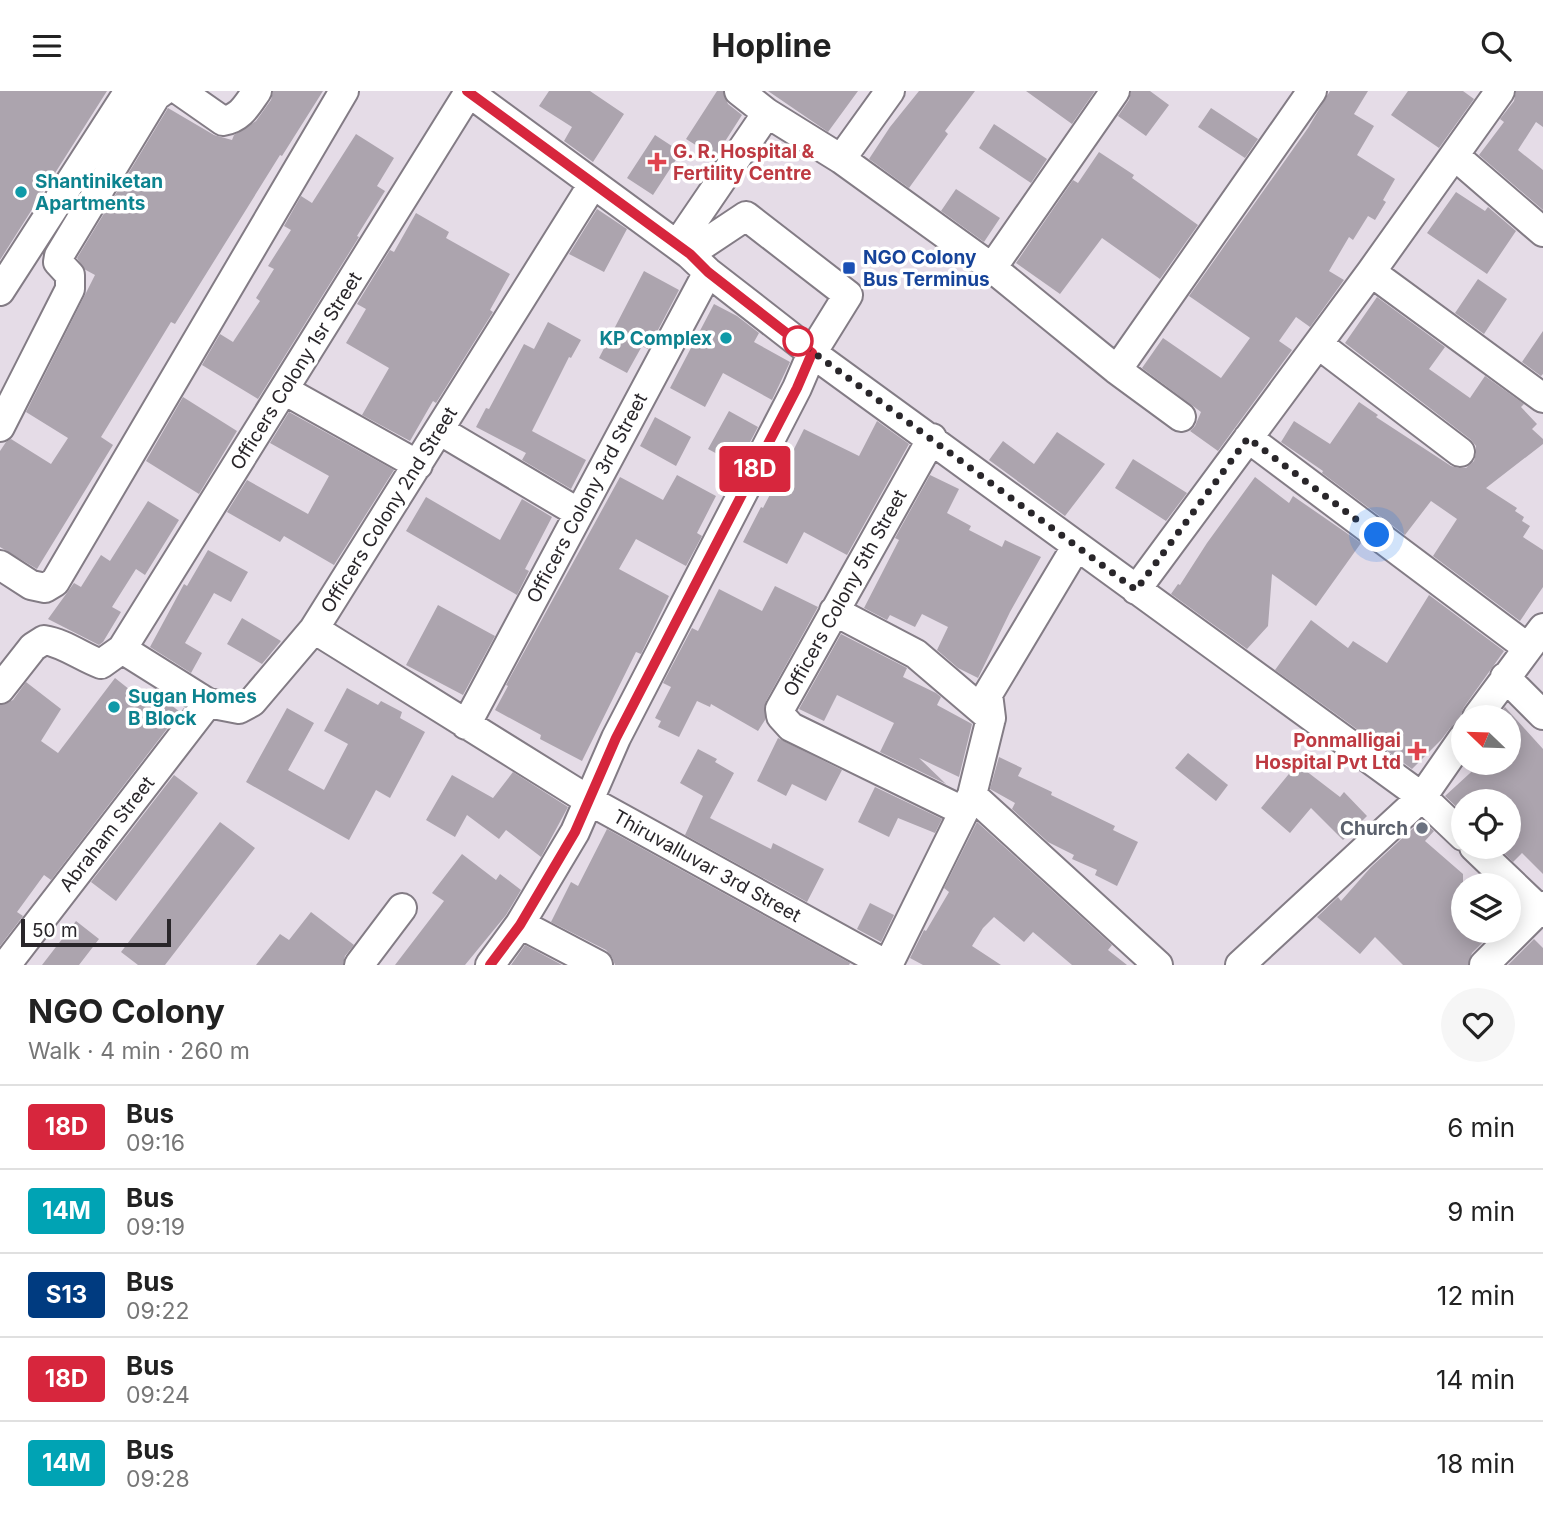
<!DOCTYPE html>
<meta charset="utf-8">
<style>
body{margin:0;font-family:Inter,sans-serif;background:#f6f6f6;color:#222;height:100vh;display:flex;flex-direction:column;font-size:26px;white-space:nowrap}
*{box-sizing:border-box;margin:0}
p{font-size:23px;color:#767676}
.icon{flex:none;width:38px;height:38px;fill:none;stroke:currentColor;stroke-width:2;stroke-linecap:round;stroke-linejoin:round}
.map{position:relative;height:874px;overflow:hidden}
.panel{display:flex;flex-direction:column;background:#fff;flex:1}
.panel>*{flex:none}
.badge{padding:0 14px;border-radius:5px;font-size:24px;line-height:46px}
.needle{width:46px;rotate:293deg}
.buttons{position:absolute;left:1451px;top:614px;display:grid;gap:14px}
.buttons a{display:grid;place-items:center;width:70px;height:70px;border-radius:50%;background:#fff;box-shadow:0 4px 18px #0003;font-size:35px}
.scale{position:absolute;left:21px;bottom:18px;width:150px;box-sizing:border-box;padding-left:7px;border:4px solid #29262a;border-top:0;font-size:19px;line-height:24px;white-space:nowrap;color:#29262a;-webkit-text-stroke:5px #fff;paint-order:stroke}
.you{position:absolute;width:35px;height:35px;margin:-18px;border:5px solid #fff;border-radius:50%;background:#1a73e8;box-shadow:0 0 0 10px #1a73e833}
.map>.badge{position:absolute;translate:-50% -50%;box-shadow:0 0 0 4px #fff}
.round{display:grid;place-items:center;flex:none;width:74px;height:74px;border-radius:37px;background:#f6f6f6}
.summary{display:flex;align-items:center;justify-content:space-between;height:119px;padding:0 28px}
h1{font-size:33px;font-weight:700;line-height:52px}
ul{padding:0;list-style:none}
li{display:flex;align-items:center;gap:21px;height:84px;padding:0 28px;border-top:2px solid #e0e0e0}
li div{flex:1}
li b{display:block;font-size:26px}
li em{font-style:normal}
li .badge{min-width:77px;font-weight:700;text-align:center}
header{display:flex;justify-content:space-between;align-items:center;height:91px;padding:0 28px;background:#fff;font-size:32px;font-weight:700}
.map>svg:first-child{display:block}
</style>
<header><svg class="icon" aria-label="menu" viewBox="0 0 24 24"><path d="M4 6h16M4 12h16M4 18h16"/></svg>Hopline<svg class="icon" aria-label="search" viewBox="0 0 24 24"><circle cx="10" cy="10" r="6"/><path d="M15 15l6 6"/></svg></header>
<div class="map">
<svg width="1543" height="874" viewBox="0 0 1543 874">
<rect width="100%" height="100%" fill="#e5dce7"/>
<path fill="#aca4ae" d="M0,0H107L0,169Z
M273,0H323L282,65L280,64L175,233L171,231L101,346L113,354L37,478L0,456V360L6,351L11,348L51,373L68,347L26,321L95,184L84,178L77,167L168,17L214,44L232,49L234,44L256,30L271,9Z
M549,0H590L624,23L593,71L564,50L572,36L539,15Z
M717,0H723L728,13L742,24L715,66L686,48Z
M768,0H858L828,41Z
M919,0H975L945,40L948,43L909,97L869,68L890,36Z
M1026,0H1095L1072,33Z
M1131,0H1150L1169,14L1146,45L1118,25L1129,9Z
M1330,0H1368L1354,23L1374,35L1357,64L1395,88L1383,109L1386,111L1375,129L1368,125L1353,149L1349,146L1329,180L1344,189L1310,236L1296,226L1279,250L1292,259L1218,360L1190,340L1195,335L1201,321L1142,277L1163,247L1221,287L1250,247L1189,205L1308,37Z
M1408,0H1463L1474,8L1439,57L1391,24Z
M1516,0H1543V36L1536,31L1518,59L1543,79V119L1479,64L1504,31L1500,28L1514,10Z
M1211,17L1258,48L1245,67L1198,36Z
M994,33L1047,68L1031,92L979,57Z
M356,43L394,67L377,95L385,100L357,145L359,146L258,308L202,274L220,243L233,251L260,210L256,207L274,178L268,175L291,139L284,135L301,105L312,112Z
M655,44L681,61L653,104L627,87Z
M1099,61L1134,84L1132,87L1198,134L1160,188L1102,147L1060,203L1016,172L1073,89L1078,92Z
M956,98L1000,127L984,151L941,120Z
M1456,101L1485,120L1488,116L1516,140L1487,183L1427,142Z
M597,118L627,138L604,181L569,163Z
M416,122L449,141L446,147L510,183L490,219L493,221L436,312L433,310L410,350L362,324L389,277L346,252L366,218L357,213L390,159L394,161Z
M644,180L679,199L648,258L642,255L627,282L599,267Z
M1478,188L1507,208L1484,243L1455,222Z
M1377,206L1445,256L1429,278L1470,307L1485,285L1524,313L1521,316L1537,333L1532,338L1543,348V353L1486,397L1517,417L1515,420L1524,426L1522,430L1530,435L1523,446L1543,459V496L1520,530L1433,465L1457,428L1431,410L1405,444L1322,382L1323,380L1281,351L1294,330L1330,353L1359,311L1378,324L1376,326L1451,375L1459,377H1466L1474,370L1476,362V355L1470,348L1345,252Z
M714,213L737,225L759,242L754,251L790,271L772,309L723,282L705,316L670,297Z
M548,231L581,249L571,267L569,266L532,340L586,369L571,398L522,369L526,362L476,336L486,317L489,318L524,253L534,258Z
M1543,240V283L1541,285L1522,271Z
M183,306L237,340L199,403L146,370Z
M729,320L758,336L738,374L708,358Z
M289,321L394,379L334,474L284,445L280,451L227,421L247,389L308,423L329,385L270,352Z
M655,326L691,346L676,375L640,355Z
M877,330L909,353L847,464L804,441L787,473L743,451L761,416L763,417L781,382H782L804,338L859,365Z
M1057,341L1105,373L1065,425L989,369L1003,350L1034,373Z
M1133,368L1187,402L1166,430L1115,397Z
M677,384L716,405L697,442L702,445L686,475L636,448L619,478L669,505L641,563L636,561L582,670L540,648L541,644L495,619L508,595L506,594L620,386L663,409Z
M930,384L959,398L947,422L971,435L969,439L1002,456L1005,449L1041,466L1010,521L978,587L958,577L937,559L948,536L922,523L915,536L890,524L887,529L864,517L899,449L895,447Z
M1255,386L1289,412L1293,405L1361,452L1316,515L1272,483L1268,535L1247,558L1171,503L1178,493L1180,494L1207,452Z
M426,406L500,449L522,408L552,426L525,478L529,480L517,504L406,440Z
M148,410L179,429L145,484L136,478L112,516L121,521L103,551L99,554L48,528L74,492L81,496L101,464L110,470Z
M208,459L248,481L231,511L214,502L185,552L202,562L191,582L150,556L184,493L187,495Z
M775,495L818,516L766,610L765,629L758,640L711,613L710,616L697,610L679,646L658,636L661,630L655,627L671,596L663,592L692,537L698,540L719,498L762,520Z
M1429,504L1504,560L1464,616L1461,623V631L1450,637L1441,649L1412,678L1275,579L1311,529L1348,557L1353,550L1387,572Z
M438,514L495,545L463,604L406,574Z
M242,527L281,550L262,573L227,553Z
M841,543L907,577L903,586L936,602L941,606L937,614L972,633L959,686L919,667L946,693L880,661L894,632L837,604L824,630L799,618Z
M115,587L149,614L157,603L180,621L51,789L44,784L17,821L23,825L0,855V614L13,609L26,591L61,618L41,650L58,662Z
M347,597L378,614L381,610L402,621L400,627L425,641L390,707L376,699L349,749L246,691L287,617L314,632L288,679L324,699L348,653L324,640Z
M1505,616L1543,658V783L1522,762L1513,771L1498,756H1508V710H1463V722L1445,705L1481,672H1508V626H1497Z
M778,647L842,679L826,710L792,693L786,705L757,690Z
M698,658L717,668L715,671L734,682L710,727L771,758L773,752L824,778L807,811L685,744L703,705L680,692Z
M1188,662L1228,694L1216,710L1175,677Z
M999,666L1022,677L1018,685L1052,701L1051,704L1115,735L1113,739L1138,751L1117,795L1095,784L1097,779L1072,768L1074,764L1048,751L1012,718L1015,712L990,698Z
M1297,673L1340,706L1344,701L1367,725L1343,749L1311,717L1290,742L1261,717Z
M513,681L568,716L541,766L506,739L499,748L467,724L455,746L426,729L452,684L493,707Z
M174,684L198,702L116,810L91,791Z
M875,696L942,728L935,742L898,727L889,746L858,731Z
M1422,729L1434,740L1425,750L1463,783V840H1494L1472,862L1468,874H1403L1375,846L1360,863L1317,826L1338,806L1341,810L1371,776Z
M220,731L255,757L165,874H138L121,861Z
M977,731L1112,854L1108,859L1127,874H1072L1033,841L1024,851L994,826L983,837L972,855L1001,874H923L910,867L924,839L926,840L949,801L944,797Z
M607,738L850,872L849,874H615L612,866L606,859L551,831L571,791L578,795Z
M462,763L496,789L500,783L521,799L506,824L465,874H395L444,810L432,802Z
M870,812L894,824L881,851L857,838Z
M311,821L354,854L345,865L343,874H256L280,843L289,849Z
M76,830L99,848L79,874H42Z
M1534,848L1543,857V874H1508Z
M525,854L562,874H511Z"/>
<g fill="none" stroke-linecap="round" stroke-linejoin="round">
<defs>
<path id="minor" d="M180,0L223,30C241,27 247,14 257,0
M467,0L689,163L708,181L812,262L1422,706L1463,745
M739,0L767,22L841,68L992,177L1117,279L1181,326
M1455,65L1543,141
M841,68L890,0
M677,154L767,22
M992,177L1115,0
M1371,181L1543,307
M0,200L129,0
M1318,253L1460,361
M1117,279L1312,0
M284,299L418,374
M0,336L70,198V184L58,171L59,165L156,5L163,0
M439,339L579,422
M932,347L780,618L781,625L791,636L963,720
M1248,347L1528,557
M0,474L31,494L45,497L55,491L344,0
M1136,499L1371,181L1500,0
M834,520L916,563L991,627
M314,538L590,710L887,874
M122,558L208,612L239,618L252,611L314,538L593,93
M1505,586L1543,624
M0,598L33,556L44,549C64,552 82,566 101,573L122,558L469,1
M1477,626L1543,537
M466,634L708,181
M972,704L1158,874
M1474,756L1543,822
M520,833L598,874
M6,874L208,612
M359,874L402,817
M490,874L520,833L575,741L616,647L797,297L812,262L848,204L746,125L689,163
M888,874L972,704L991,627L988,603L1076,456
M1240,874L1422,706L1463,647
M1484,874L1543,815"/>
</defs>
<use href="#minor" stroke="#837c85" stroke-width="32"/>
<use href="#minor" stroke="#fff" stroke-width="28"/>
</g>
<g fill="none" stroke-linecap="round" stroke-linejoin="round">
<defs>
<path id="line" d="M467,0L690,163L708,181L812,262L797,297L616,647L575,741L520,834L490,874"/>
</defs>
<use href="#line" stroke="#fff" stroke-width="16"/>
<use href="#line" stroke="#d7263d" stroke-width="10"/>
<path stroke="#29262a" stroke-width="7" stroke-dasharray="0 12.6" d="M798,250L1136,499L1248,347L1377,444"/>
</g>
<g fill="#e0444e" stroke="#fff" stroke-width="2.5">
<path d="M653.5 60.5h7v7h7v7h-7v7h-7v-7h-7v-7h7z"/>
<path d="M1413.5 649.5h7v7h7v7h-7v7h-7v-7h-7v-7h7z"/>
</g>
<g fill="#0f9aa8" stroke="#fff" stroke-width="2.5">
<circle cx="21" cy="101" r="7"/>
<circle cx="726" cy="247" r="7"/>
<circle cx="114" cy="616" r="7"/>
</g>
<rect fill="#1a4fb4" stroke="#fff" stroke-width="2.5" x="842" y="170" width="14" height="14" rx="3.5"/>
<circle fill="#fff" stroke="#d7263d" stroke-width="3.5" cx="798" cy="250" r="14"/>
<circle fill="#6b7280" stroke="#fff" stroke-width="2.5" cx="1422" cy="737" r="7"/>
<g text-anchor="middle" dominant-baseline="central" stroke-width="7" stroke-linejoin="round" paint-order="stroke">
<g font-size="19" font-weight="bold" fill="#be3a42" stroke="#fff" text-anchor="start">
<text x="673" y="60">G. R. Hospital &amp;<tspan x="673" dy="22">Fertility Centre</tspan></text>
<text x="1401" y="649" text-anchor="end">Ponmalligai<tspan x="1401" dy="22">Hospital Pvt Ltd</tspan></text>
</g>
<g font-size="19" font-weight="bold" fill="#0d838f" stroke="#fff" text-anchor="start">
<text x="35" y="90">Shantiniketan<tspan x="35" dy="22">Apartments</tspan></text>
<text x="712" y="247" text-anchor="end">KP Complex</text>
<text x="128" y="605">Sugan Homes<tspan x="128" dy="22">B Block</tspan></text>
</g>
<g font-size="19" font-weight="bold" fill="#164399" stroke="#fff" text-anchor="start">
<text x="863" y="166">NGO Colony<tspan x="863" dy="22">Bus Terminus</tspan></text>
</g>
<g font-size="19" fill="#29262a" stroke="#fff">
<text transform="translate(296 280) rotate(-58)">Officers Colony 1sr Street</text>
<text transform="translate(587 407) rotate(-62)">Officers Colony 3rd Street</text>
<text transform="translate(389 419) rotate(-58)">Officers Colony 2nd Street</text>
<text transform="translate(845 502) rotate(-61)">Officers Colony 5th Street</text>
<text transform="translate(107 743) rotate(-52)">Abraham Street</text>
<text transform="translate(707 775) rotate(29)">Thiruvalluvar 3rd Street</text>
</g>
<g font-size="19" font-weight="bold" fill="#5b616d" stroke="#fff" text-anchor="end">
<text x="1408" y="737">Church</text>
</g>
</g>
</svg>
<div class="buttons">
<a><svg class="needle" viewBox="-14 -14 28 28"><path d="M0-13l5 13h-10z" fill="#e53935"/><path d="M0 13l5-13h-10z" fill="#767676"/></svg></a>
<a><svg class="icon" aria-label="locate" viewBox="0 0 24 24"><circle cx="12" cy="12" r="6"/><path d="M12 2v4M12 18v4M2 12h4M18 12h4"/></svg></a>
<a><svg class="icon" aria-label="layers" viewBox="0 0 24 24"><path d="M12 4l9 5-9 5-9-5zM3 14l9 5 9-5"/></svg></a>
</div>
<div class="scale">50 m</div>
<div class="you" style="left:1377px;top:444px"></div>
<b class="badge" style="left:755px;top:378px;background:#d7263d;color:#fff">18D</b>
</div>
<section class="panel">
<div class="summary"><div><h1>NGO Colony</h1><p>Walk · 4 min · 260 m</p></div><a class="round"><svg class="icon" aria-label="heart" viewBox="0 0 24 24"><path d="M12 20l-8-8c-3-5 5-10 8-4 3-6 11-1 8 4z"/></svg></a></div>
<ul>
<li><span class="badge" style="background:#d7263d;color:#fff">18D</span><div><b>Bus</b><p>09:16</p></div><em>6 min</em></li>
<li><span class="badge" style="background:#00a3b4;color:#fff">14M</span><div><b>Bus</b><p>09:19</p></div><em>9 min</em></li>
<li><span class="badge" style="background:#003b80;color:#fff">S13</span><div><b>Bus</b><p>09:22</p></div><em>12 min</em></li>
<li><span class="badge" style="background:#d7263d;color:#fff">18D</span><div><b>Bus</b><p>09:24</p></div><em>14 min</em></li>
<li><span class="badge" style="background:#00a3b4;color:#fff">14M</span><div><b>Bus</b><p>09:28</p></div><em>18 min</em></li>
</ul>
</section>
